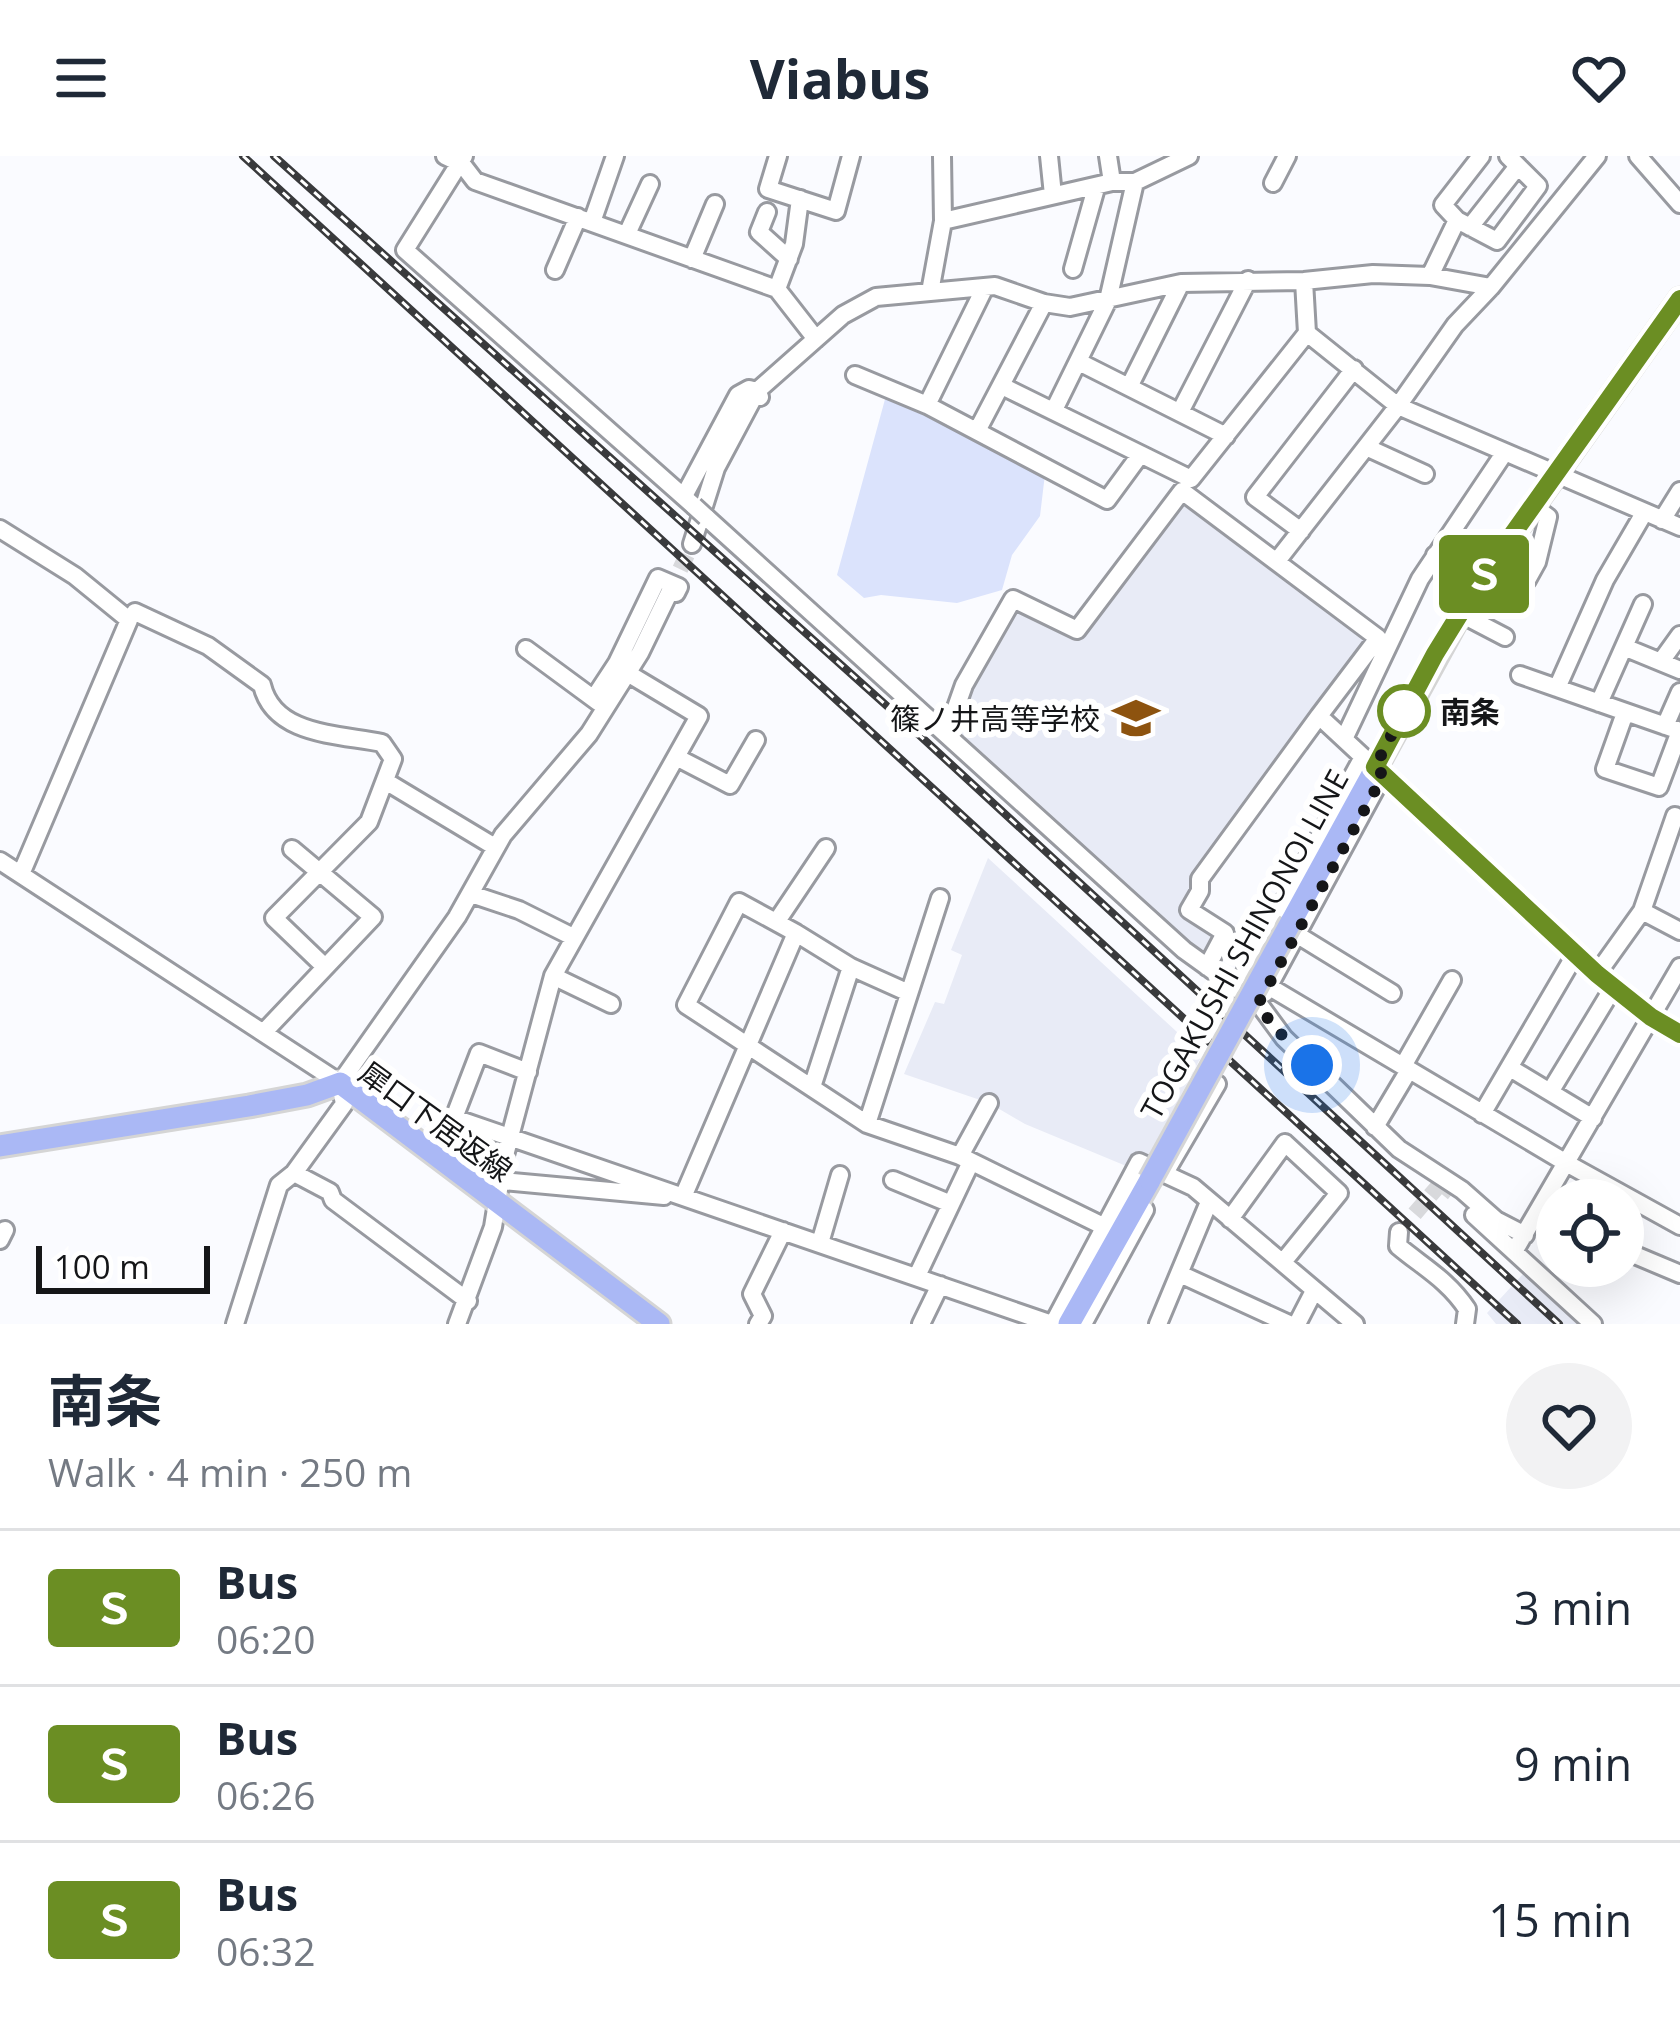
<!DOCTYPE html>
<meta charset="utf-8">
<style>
body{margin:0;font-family:"Open Sans","Noto Sans JP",sans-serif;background:#f2f2f3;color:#1f2937;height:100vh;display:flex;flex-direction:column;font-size:45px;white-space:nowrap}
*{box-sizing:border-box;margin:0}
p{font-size:39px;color:#747a83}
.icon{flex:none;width:66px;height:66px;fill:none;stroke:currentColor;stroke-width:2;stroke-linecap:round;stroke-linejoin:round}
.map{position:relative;height:1168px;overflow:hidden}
.panel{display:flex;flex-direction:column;background:#fff;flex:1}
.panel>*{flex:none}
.badge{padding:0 24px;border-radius:9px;font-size:42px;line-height:78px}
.controls{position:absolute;left:1536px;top:1023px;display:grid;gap:24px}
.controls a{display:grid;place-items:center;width:108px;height:108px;border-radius:50%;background:#fff;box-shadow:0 12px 48px #0002;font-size:60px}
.scale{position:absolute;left:36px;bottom:30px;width:174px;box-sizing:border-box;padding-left:12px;border:6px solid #151618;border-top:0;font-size:33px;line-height:42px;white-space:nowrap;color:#151618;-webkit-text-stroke:9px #fff;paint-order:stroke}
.you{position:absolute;width:60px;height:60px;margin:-30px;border:9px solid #fff;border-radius:50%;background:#1a73e8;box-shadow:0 0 0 18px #1a73e833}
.map>.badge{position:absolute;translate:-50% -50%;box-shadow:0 0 0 6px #fff}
.round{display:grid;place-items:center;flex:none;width:126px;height:126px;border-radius:63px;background:#f2f2f3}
.overview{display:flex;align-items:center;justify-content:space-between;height:204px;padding:0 48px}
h1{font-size:57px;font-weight:700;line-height:90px}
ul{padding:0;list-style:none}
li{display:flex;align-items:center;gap:36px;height:156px;padding:0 48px;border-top:3px solid #e0e1e3}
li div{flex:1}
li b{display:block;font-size:45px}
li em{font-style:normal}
li .badge{min-width:132px;font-weight:700;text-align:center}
header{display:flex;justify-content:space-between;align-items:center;height:156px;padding:0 48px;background:#fff;font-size:54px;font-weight:700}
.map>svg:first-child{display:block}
</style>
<header><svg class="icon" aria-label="menu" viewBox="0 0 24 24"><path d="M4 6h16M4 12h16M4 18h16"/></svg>Viabus<svg class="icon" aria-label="heart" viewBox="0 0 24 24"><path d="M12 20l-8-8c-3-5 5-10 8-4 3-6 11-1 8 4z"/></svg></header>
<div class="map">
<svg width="1680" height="1168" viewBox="0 0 1680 1168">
<rect width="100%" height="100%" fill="#fafbff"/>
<path fill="#e8ebf6" d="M1179,342L1367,481L1369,486L1185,755L1218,781L1204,801L1197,799L955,572L966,531L1014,448L1078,480Z
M988,702L1202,899L1148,1002L1139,998L1131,1012L1025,968L989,947L904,918L935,846L944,848L962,799L951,794Z
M1523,1118L1581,1168H1496L1487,1157Z"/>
<path fill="#dbe3fc" d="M887,236L1045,318L1040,360L1012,399L1002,434L957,447L881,439L864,442L837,419Z"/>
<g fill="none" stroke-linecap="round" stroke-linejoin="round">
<path stroke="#d8d9dc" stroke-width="16" stroke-dasharray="16 8" stroke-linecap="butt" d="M670,435L692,388
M1399,1076L1441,1027L1453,1037"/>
<defs>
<path id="minor" d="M445,0L462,8L475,25L777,133L816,183
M464,0L405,94L694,350
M778,0L768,33L836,55L851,0
M1049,0L1053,39
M1108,0L1112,26
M1638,0L1680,48
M1273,27L1287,0
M767,56L759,76L789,103
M1457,64L1443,49L1481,0
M943,65L1112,26H1135L1189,0
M592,66L615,0
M1470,71L1518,10
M627,78L650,28
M692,103L715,48
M1073,113L1096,32
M555,114L578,61
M1430,120L1457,64L1497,85L1538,30L1508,0
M1304,125L1307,177L1398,250L1680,371
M777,133L794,88L800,43
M930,136L943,65L942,0
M1079,206L1226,280
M855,219L927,249L1107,344L1140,299
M1002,230L1191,323L1307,177
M1129,231L1181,127
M927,249L985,131
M1054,254L1108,144L1135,26
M1180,256L1248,124
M977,275L1044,147
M1366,291L1425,318
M684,340L738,239L749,233L757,235L760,241
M1644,357L1605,424L1557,532L1680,575
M706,361L1184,794L1259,848L1284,882L1399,993L1462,1034L1496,1064L1525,1079
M1662,364L1680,335
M0,373L75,420L129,464L21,718
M1301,375L1255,341L1354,213
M692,388L716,312L757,235L843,159L876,141L995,130L1044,147L1070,151L1181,127L1304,125L1373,118L1430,120L1491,131
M1435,399L1470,418
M1277,405L1398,250L1455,169L1491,131L1597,0
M1504,408L1527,424L1537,406L1548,361L1532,349
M135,456L208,490L262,529C274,580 339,578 382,587L393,603L369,666L274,762L324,810
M1459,457L1505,481
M1624,491L1680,514
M526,493L598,546
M1662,504L1680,479
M1520,519L1557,532
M594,542L617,507L658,422L679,431L676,437
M1599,547L1643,448
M1625,557L1605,613L1659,631L1680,575
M1665,570L1680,536
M947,577L964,529L1013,443L1077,474L1182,335L1378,482L1319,560L1597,818L1651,861L1680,878
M1344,583L1420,423L1505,296
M676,601L730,629L756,584
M387,626L495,691
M0,705L340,927
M471,738L519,754L573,781
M1642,755L1680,775
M777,765L826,692
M796,777L851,811L909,837
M1296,778L1392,837
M1207,811L1225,777L1189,754L1200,735V723L1319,560
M1597,818L1642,755L1675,660
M553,820L611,848
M1268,830L1568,1008L1680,1070
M1236,833L1363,601
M1265,837L1383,619
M264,876L373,761L292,693
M1403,910L1452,824
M1510,912L1593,962
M528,916L479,897L454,962L1052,1168
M812,931L851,811
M1550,936L1613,832
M1482,958L1575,799
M867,968L940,742
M1375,971L1409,914
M960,1000L989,947
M1169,1010L1217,928
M294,1017L330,1036L333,1044L468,1145
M893,1024L951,1048
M502,1025L664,1040
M683,1041L796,777L739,746L686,849L867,968L960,1000L1105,1071
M1474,1059L1593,1168
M1230,1063L1285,987L1339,1037L1283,1106
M1399,1076L1398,1090C1423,1111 1448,1124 1467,1153L1465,1168
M0,1084L5,1074
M820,1087L840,1019
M1515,1094L1680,811
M1623,1094L1680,1118
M1180,1118L1289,1168
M917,1120L970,1008
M235,1168L279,1029L294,1017L344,948L340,927L457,761L503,679L589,578L640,497L670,435
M457,1168L493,1071L504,1003L553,820L699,560L634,521
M758,1168L763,1160L752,1138L783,1075
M921,1168L940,1129
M1053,1168L1139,1006L1193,1031L1355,1168
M1083,1168L1145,1054
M1158,1168L1209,1046
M1297,1168L1314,1135"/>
<path id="major" d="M1291,766L1471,438L1680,143
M0,990L249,950L307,939L340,927L659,1168
M1069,1168L1150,1024"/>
</defs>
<use href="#minor" stroke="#989aa0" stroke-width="22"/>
<use href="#major" stroke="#d5d5d5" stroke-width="27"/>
<use href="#minor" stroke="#fff" stroke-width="16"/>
<use href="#major" stroke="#aab8f5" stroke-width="21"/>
<defs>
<path id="rail" d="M243,0L1517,1168
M274,0L917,577L1559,1168"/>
</defs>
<use href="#rail" stroke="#393a3c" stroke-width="8"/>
<use href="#rail" stroke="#fff" stroke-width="3" stroke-dasharray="9" stroke-linecap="butt"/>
<defs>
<path id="minor-bridge" d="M694,350L706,361"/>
<path id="major-bridge" d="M1150,1024L1291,766"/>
</defs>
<use href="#minor-bridge" stroke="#989aa0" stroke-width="22" stroke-linecap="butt"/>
<use href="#major-bridge" stroke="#d5d5d5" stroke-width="27" stroke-linecap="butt"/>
<use href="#minor-bridge" stroke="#fff" stroke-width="16"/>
<use href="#major-bridge" stroke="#aab8f5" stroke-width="21"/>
</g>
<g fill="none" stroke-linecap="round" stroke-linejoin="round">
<defs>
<path id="line" d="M1680,143L1485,417L1435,498L1375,611L1597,818L1651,861L1680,878"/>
</defs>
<use href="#line" stroke="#fff" stroke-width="27"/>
<use href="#line" stroke="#6b8e23" stroke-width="18"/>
<path stroke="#151618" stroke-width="12" stroke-dasharray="0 21.6" d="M1312,909L1273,870L1258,848L1378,629L1383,619L1375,611L1409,545L1404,555"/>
</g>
<defs>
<symbol id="school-bare" viewBox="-9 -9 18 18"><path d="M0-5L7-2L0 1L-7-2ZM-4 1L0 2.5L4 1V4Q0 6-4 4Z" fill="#8d530f" stroke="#fff" stroke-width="2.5" paint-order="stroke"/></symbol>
</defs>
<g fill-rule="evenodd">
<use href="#school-bare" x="1103" y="529" width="66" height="66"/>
</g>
<circle fill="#fff" stroke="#6b8e23" stroke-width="6" cx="1404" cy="555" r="24"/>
<g text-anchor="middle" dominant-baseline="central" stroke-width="12" stroke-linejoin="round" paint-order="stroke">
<g font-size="30" font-weight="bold" fill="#151618" stroke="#fff" text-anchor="start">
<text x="1440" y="555">南条</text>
</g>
<g font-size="30" fill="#151618" stroke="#fff" text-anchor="end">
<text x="1100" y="562">篠ノ井高等学校</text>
</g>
<g font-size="30" fill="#151618" stroke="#fff">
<text transform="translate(1244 788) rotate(-61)">TOGAKUSHI SHINONOI LINE</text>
<text transform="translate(436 965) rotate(36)">犀口下居返線</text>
</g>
</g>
</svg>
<div class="controls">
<a><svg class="icon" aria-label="locate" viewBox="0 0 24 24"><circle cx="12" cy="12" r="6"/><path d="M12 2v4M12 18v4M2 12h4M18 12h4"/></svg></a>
</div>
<div class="scale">100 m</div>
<div class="you" style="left:1312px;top:909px"></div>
<b class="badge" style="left:1484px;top:418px;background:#6b8e23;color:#fff">Ｓ</b>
</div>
<section class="panel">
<div class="overview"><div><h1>南条</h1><p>Walk · 4 min · 250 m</p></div><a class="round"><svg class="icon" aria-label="heart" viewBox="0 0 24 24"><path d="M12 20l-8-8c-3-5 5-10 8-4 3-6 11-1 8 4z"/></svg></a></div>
<ul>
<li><span class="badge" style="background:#6b8e23;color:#fff">Ｓ</span><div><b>Bus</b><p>06:20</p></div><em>3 min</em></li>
<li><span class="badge" style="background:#6b8e23;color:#fff">Ｓ</span><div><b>Bus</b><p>06:26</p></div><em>9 min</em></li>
<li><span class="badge" style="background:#6b8e23;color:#fff">Ｓ</span><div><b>Bus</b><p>06:32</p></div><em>15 min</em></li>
</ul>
</section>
